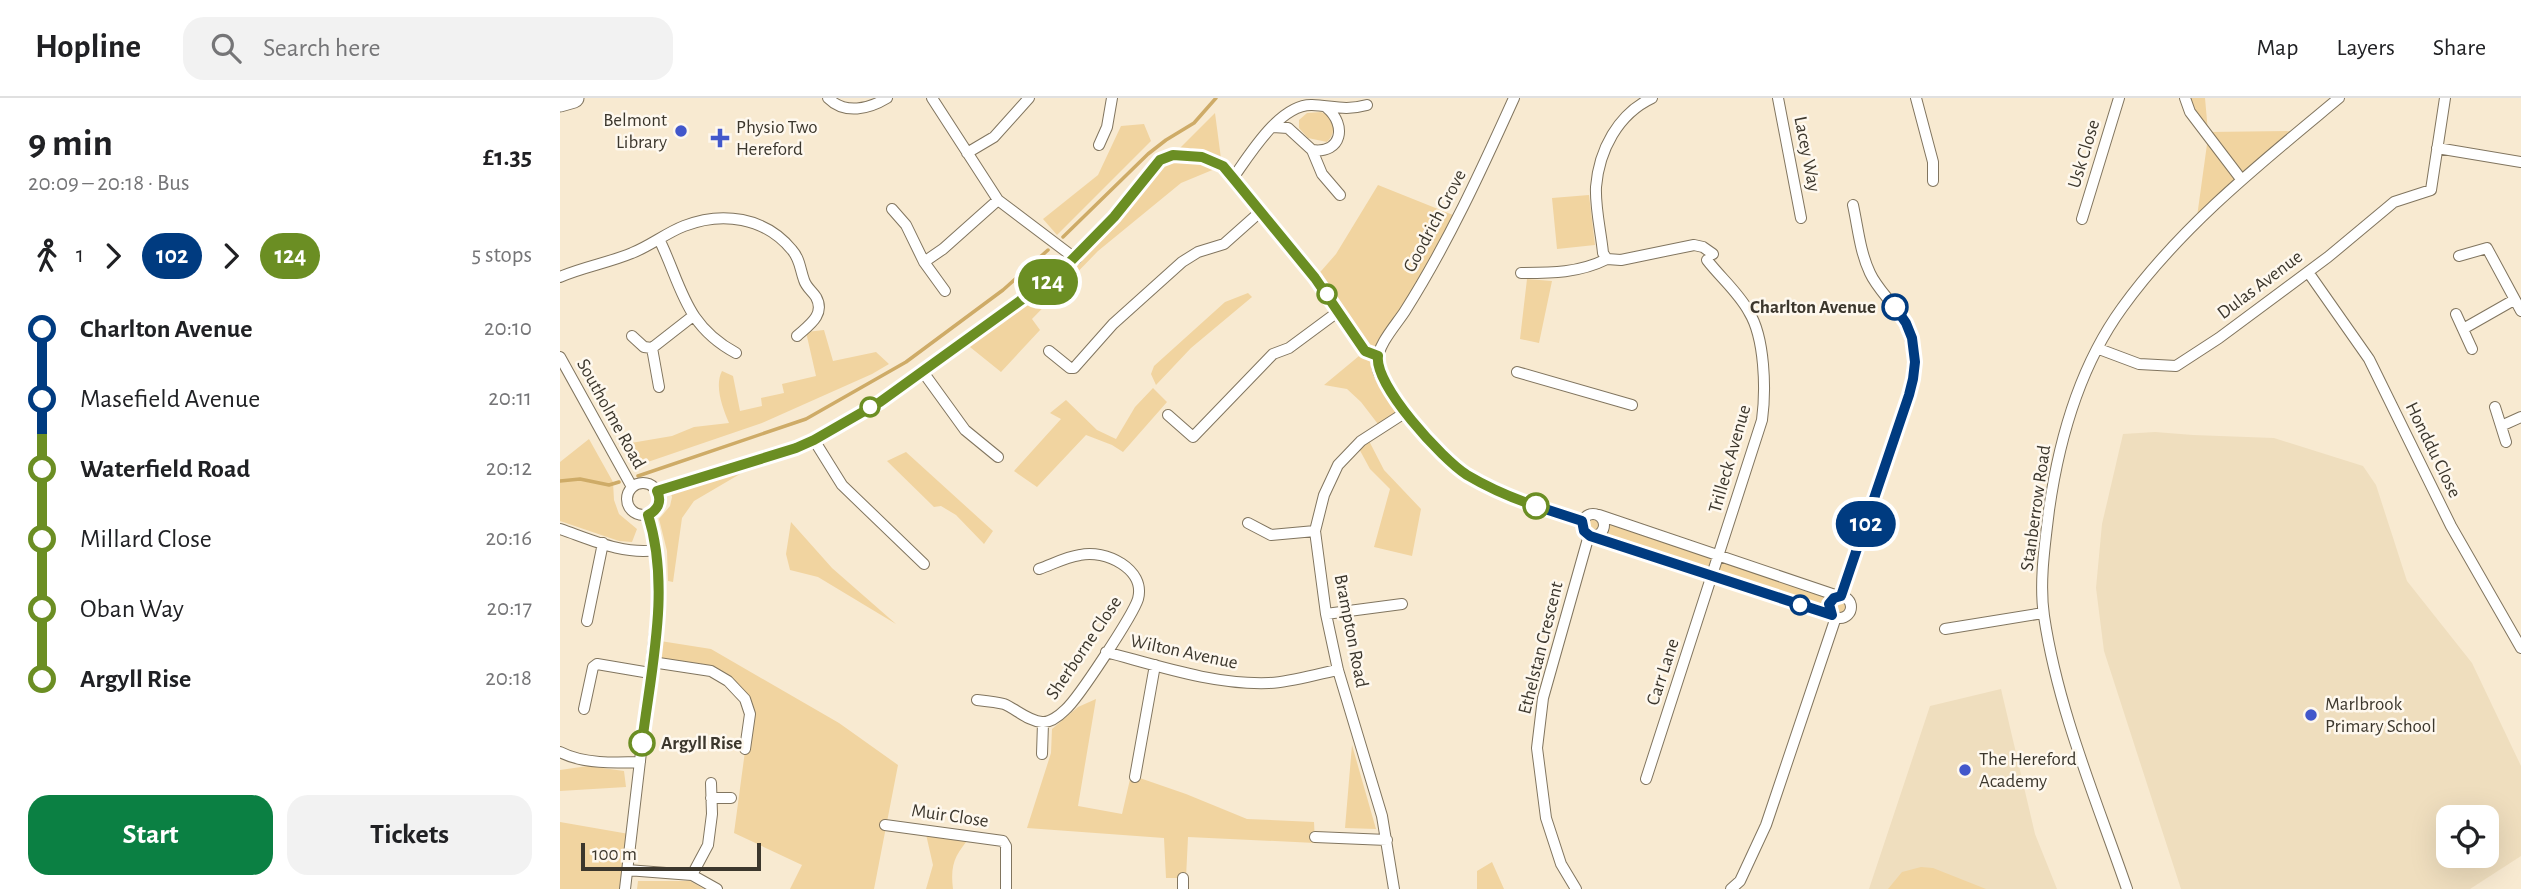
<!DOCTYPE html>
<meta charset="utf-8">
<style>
body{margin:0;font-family:"Alegreya Sans",sans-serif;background:#f2f2f2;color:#202124;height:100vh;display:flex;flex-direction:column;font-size:26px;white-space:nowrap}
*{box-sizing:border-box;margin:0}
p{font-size:23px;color:#757577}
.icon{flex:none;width:38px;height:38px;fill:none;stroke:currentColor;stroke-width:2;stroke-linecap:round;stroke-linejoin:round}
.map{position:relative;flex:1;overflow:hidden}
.side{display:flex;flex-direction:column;background:#fff;width:560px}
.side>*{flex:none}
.badge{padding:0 14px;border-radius:23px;font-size:24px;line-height:46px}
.buttons{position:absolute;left:1876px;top:707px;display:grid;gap:14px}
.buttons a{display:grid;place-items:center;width:63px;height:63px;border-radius:14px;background:#fff;box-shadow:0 7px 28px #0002;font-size:35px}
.scale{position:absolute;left:21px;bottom:18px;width:180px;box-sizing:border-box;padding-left:7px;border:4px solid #3c372d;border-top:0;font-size:19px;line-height:24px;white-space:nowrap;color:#3c372d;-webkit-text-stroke:5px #fef8ee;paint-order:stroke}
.map>.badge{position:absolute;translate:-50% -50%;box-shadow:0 0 0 4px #fff}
.legs{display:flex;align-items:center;gap:10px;height:77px;padding:0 28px;font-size:23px}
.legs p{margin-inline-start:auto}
.overview{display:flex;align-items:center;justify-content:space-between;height:119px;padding:0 28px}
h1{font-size:38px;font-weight:600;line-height:52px}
.cta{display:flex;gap:14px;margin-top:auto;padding:14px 28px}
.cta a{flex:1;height:80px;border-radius:21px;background:#0b8043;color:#fff;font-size:28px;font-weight:600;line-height:80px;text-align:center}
.cta a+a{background:#f2f2f2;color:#202124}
ul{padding:0 28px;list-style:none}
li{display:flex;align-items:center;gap:24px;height:70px;font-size:26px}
li i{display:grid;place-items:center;width:10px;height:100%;margin:0 9px;background:currentColor}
li i::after{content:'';width:18px;height:18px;margin:-9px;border:5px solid;border-radius:50%;background:#fff}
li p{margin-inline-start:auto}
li:first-child i{background:linear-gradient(#0000 50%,currentColor 0)}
li:last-child i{background:linear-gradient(currentColor 50%,#0000 0)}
header{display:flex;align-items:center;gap:42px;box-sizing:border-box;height:98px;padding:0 35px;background:#fff;border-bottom:2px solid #e0e0e0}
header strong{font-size:33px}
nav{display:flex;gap:38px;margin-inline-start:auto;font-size:24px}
.search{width:490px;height:63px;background:#f2f2f2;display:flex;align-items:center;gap:18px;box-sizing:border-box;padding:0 24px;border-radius:21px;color:#757577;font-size:26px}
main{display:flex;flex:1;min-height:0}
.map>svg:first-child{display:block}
</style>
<header>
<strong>Hopline</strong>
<div class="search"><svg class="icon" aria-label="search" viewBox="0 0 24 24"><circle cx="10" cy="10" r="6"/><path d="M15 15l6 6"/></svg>Search here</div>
<nav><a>Map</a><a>Layers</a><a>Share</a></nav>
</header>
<main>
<section class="side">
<div class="overview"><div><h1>9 min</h1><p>20:09 – 20:18 · Bus</p></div><b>£1.35</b></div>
<div class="legs"><svg class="icon" aria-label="walk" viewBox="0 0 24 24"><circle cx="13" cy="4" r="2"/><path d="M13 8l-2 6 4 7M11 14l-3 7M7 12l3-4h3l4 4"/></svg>1<svg class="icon" aria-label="forward" viewBox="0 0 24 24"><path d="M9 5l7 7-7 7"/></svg><b class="badge" style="background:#003b80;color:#fff">102</b><svg class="icon" aria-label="forward" viewBox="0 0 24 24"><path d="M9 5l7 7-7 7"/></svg><b class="badge" style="background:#6b8e23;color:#fff">124</b><p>5 stops</p></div>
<ul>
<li><i style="color:#003b80"></i><b>Charlton Avenue</b><p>20:10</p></li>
<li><i style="color:#003b80"></i><span>Masefield Avenue</span><p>20:11</p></li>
<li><i style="color:#6b8e23"></i><b>Waterfield Road</b><p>20:12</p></li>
<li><i style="color:#6b8e23"></i><span>Millard Close</span><p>20:16</p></li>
<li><i style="color:#6b8e23"></i><span>Oban Way</span><p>20:17</p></li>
<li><i style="color:#6b8e23"></i><b>Argyll Rise</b><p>20:18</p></li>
</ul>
<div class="cta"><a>Start</a><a>Tickets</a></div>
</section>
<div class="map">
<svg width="1961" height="791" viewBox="0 0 1961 791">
<rect width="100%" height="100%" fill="#f8ead1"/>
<path fill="#efdebe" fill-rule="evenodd" d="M1595,334L1633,337L1714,340L1803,368L1816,387L1847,483L1912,565L1961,668V758L1910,791H1621L1544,553L1536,490L1542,426L1563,336ZM1888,719H1927V758H1888Z
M1441,591L1475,736L1497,791H1309L1370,608Z"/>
<path fill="#f1d4a0" d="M1625,0H1645L1648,34L1739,33L1636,126L1648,39Z
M761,14L770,18C774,28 775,36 767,44L748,40L739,30V22L747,15Z
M655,15L662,68L621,85L538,153L472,221L480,232L441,274L405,245L500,174L600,62L613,57Z
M584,26L591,43L497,137L483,121L538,77L561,28Z
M818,87L898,119L817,267L846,314L821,330L801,304L787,291L764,287L805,253L755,180L776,156Z
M1029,97L1035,147L997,151L992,100Z
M967,181L992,183L979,245L960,241Z
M688,195L692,199L631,250L596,287L591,276L594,268L665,204Z
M264,232L273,263L316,254L329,266L312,276L202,325L76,368L65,346L112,338L134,329L169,325C163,311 154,288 162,273L173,278L180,313L202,308L201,300L224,295L222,286L256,278L246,234Z
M593,290L607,304L563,354L552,347L526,337L477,389L454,373L501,321L490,315L506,302L537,332L556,341L575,309Z
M807,339L824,372L861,411L852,458L814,449L830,391L810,371L797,347Z
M29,341L53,384L54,402L59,416L77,431L72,444L59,443L0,423V364Z
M346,354L433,433L424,446L396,417L381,408L374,409L327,363Z
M180,376L134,403L122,420L113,484L108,483L107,453L99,421L110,408L112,399L110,393Z
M1036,416L1281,498L1290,505L1288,517L1279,520L1029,438L1022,429L1026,418Z
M231,424L272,470L336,526L258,479L230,472L226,456Z
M94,542L151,551L279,625L338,667L314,791H230L242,767L174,735L190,616L185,601L151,573L92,564Z
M536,601L518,708L562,716L571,677L626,696L687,721L754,724L755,745L628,739L626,780H606L604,740L467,730L491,655L492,631L518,609Z
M792,647L816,731L785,730Z
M28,668L64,673L66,689L0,693V672Z
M0,724L69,736L65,791H0Z
M365,732L411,738C395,757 390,766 393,791H366L373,767Z
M932,764L944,791H917V773Z
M1361,769L1373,770L1426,791H1328L1342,774Z
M78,783H130L144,791H77Z"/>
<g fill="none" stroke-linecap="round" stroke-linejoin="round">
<path stroke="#ceab67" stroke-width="3.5" d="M503,139L588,56L606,42L634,25L656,0
M78,378L246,321L346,264L443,192L488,152
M0,383L20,381L49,387L59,384"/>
<defs>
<path id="minor" d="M268,0C285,17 309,11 327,0
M372,0L438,102L516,161
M954,0C921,73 888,145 845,213C836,227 818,246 817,264C816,277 829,290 836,301C855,328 877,356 904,375C939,399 983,410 1022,423
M1092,0C1058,16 1039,52 1036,89C1035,110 1041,134 1043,155L1047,161L1061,162L1134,147L1143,149L1153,156
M1218,0L1241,120
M1356,0L1373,64V83
M1625,0L1630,14L1681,81
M713,29L728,30L752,52C782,56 787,27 767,10
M539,47L547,29L552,0
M1877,50L1961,64
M752,52L762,76L780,97
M407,55L434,39L469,0
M673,80C690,56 720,6 752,7C773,8 785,13 807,7
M332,111L346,127L364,164L385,193
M1522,121L1559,0
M99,141C122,188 124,227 176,255
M1899,158L1927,150L1961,213
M364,164L383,151L438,102
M1748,174L1809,261L1891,428L1961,550
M961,175C992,175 1019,175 1047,161
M0,179C23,169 48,165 72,155C90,148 106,135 124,128C162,113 205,119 232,152C240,161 240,171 244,182C246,189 252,193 256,199C266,217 248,228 237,238
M1896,216L1912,251
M1903,231L1954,202
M72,238L84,249L92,250
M1539,251L1579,266L1616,268L1659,240L1768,159L1834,104L1871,92L1885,0
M489,253L510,270H514L553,226L622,164L638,154L664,146L700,114
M0,259L72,389
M363,274L405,332L438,359
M957,274L1072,307
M99,289L92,250L133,218
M1935,309L1946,344
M608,317L633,339L713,256L729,250L779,213
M1941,328L1961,319
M254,342L282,387L364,466
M67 401a16 16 0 1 1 32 0a16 16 0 1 1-32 0Z
M97,393L236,350L254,342L320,304L500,174L554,119L600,62L613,57L626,56L642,59L662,68L755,180L805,253L818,258
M1022 427a11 11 0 1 1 22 0a11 11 0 1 1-22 0Z
M1039,417L1278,498
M688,425L711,437L755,433
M0,431C32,442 63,457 97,452
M1033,438L1272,517
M1281,498L1349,297C1356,264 1356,238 1335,210C1327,199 1316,188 1310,175C1300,154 1298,130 1293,107
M1269 509a11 11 0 1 1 22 0a11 11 0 1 1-22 0Z
M766,516L842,506
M27,523L43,445
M1385,531L1483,515
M546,554C599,568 654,587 709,585C732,584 756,576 778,572
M92,564L151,573L168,583L185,601L190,616L185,651
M417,602C426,603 436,604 444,606C456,611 468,623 482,624C490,625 500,617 505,612C518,601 573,517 578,501C586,471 545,451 520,457C506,459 493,466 479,471
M24,611L33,569L37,566L90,575
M0,654C23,666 55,665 80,664
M482,656L483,625
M575,679L595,567
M1086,681L1202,322C1206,292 1205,240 1189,214C1179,195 1160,179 1147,162
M151,700H171
M325,727L443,743L446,748V791
M755,739L827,742
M67,772L132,777L148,747L152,716L151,685
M132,777L157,791
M65,791L100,492L97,452L88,417
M623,791V780
M834,791L822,718L778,572L766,516L755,433L764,397L778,367L801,343L846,314
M1016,791L1001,766L986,720L977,650L983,600L1029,437
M1171,791L1180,783L1206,727L1276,519
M1567,791C1536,701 1498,612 1484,518C1479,484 1485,446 1489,412C1499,341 1520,268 1562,210C1621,128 1702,64 1779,0"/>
<path id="trunk" d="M0,4L14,0"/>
</defs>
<use href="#minor" stroke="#81755f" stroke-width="12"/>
<use href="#trunk" stroke="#81755f" stroke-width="21"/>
<use href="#minor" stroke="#fff" stroke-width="10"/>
<use href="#trunk" stroke="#fff" stroke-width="19"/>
</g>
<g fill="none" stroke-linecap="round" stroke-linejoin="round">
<defs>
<path id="line-1" d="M976,408L1022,423L1024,433L1030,438L1272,517L1269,506L1274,500L1281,498L1349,297L1353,281L1355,264L1352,240L1346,225L1335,209"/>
<path id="line-2" d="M82,645C91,571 111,489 88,417C98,412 102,403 97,393L236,350L254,342L320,304L500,174L554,119L600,62L613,57L642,59L663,68L673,80L755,180L805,253L818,258C814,287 882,361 907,377C929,390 952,400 976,408"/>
</defs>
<use href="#line-1" stroke="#fff" stroke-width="16"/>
<use href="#line-2" stroke="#fff" stroke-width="16"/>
<use href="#line-1" stroke="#003b80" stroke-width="10"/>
<use href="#line-2" stroke="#6b8e23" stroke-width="10"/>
</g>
<g fill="#4257cb" stroke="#fef8ee" stroke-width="2.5">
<circle cx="121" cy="33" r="7"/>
<path d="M156.5 29.5h7v7h7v7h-7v7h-7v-7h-7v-7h7z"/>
<circle cx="1751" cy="617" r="7"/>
<circle cx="1405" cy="672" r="7"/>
</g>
<g fill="#fff" stroke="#6b8e23" stroke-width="3.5">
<circle cx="767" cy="196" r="9"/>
<circle cx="310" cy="309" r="9"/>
<circle cx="976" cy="408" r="12"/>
<circle cx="82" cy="645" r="12"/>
</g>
<g fill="#fff" stroke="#003b80" stroke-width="3.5">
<circle cx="1335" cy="209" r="12"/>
<circle cx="1240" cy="507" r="9"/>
</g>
<g text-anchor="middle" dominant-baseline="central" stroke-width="5" stroke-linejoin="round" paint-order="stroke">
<g font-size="19" fill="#3c372d" stroke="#fef8ee" text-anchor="start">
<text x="107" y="22" text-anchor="end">Belmont<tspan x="107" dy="22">Library</tspan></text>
<text x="176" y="29">Physio Two<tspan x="176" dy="22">Hereford</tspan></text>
<text x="1765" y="606">Marlbrook<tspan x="1765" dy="22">Primary School</tspan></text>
<text x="1419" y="661">The Hereford<tspan x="1419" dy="22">Academy</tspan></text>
</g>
<g font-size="19" fill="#3c372d" stroke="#fef8ee">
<text transform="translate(1247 56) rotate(79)">Lacey Way</text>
<text transform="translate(1524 56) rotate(-73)">Usk Close</text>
<text transform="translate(875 123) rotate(-62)">Goodrich Grove</text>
<text transform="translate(1700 187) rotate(-37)">Dulas Avenue</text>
<text transform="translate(51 316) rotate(61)">Southolme Road</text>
<text transform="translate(1873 352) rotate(64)">Honddu Close</text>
<text transform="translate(1170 361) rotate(-74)">Trilleck Avenue</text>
<text transform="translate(1476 410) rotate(-82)">Stanberrow Road</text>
<text transform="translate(791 533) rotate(79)">Brampton Road</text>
<text transform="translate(524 550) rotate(-56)">Sherborne Close</text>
<text transform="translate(981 550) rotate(-76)">Ethelstan Crescent</text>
<text transform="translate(624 554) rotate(12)">Wilton Avenue</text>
<text transform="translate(1103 574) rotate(-72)">Carr Lane</text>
<text transform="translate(390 718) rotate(8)">Muir Close</text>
</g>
<g font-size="19" font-weight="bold" fill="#3c372d" stroke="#fef8ee" text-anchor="end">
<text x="1316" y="209">Charlton Avenue</text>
<text x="101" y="645" text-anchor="start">Argyll Rise</text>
</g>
</g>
</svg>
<div class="buttons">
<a><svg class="icon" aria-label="locate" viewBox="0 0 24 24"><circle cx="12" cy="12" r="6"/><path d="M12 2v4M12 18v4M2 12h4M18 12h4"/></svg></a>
</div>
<div class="scale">100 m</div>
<b class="badge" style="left:1306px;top:426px;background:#003b80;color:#fff">102</b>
<b class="badge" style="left:488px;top:184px;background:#6b8e23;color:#fff">124</b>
</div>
</main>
